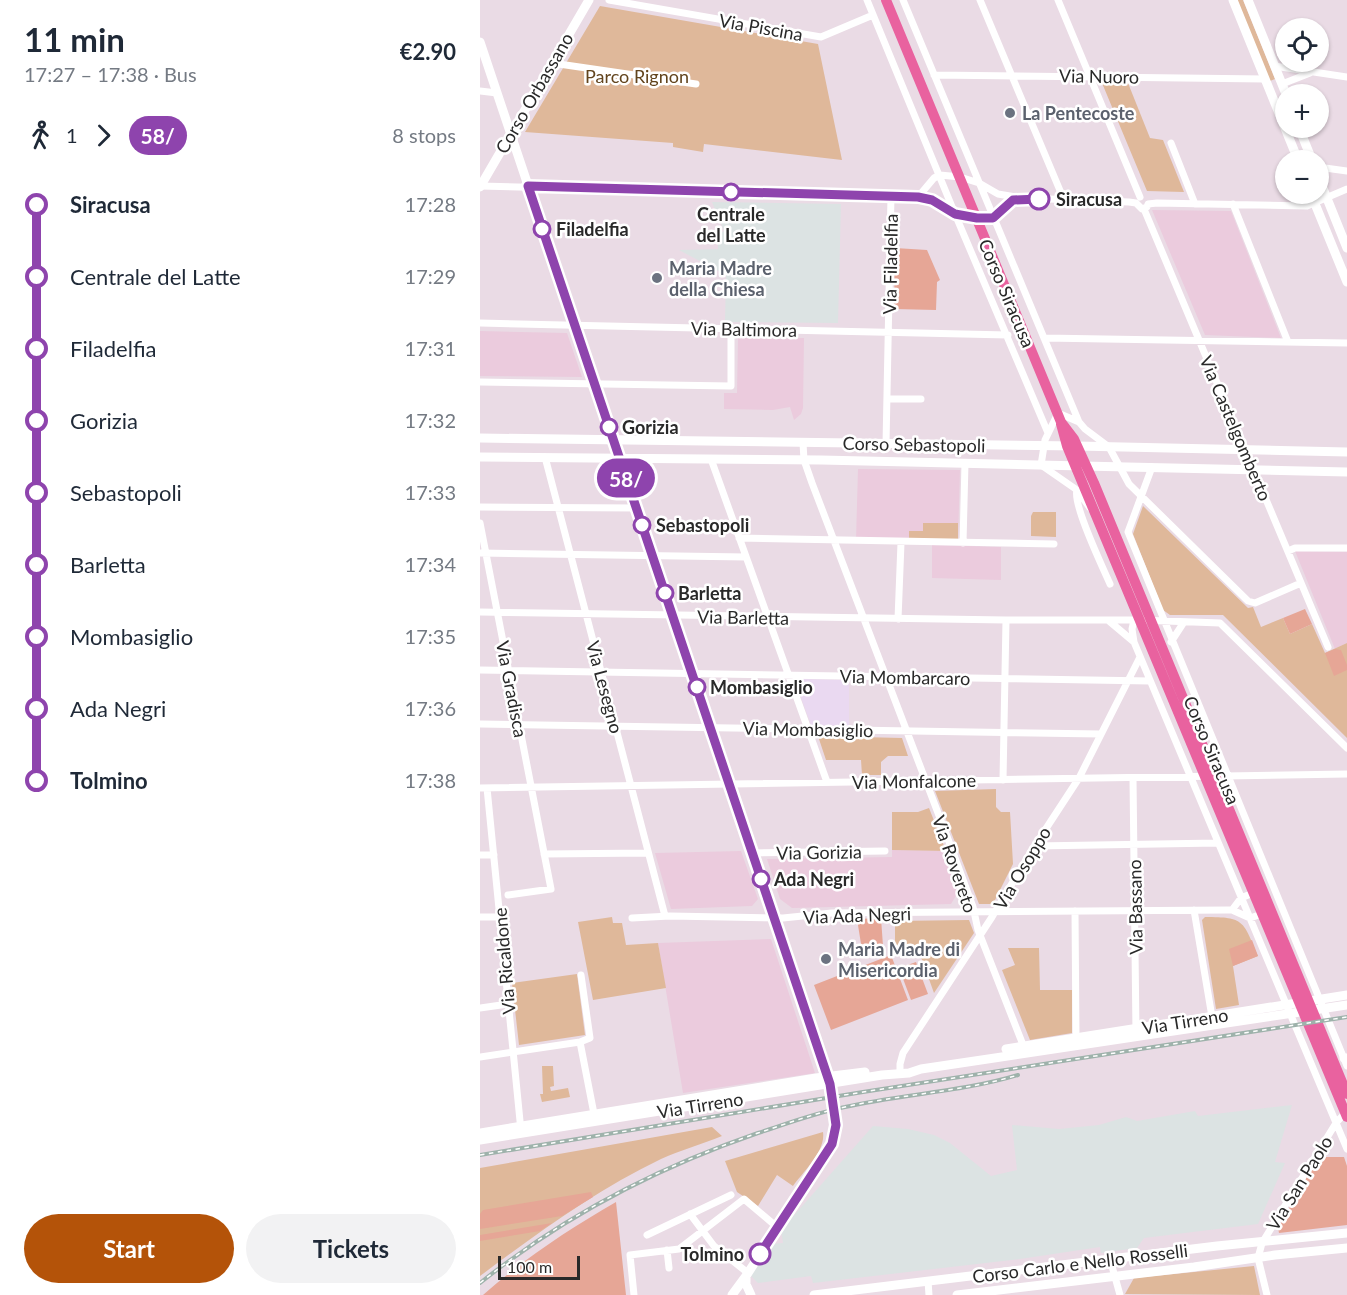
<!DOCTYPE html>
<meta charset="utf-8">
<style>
body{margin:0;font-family:Lato,sans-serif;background:#f2f2f3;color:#1f2937;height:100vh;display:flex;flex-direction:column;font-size:22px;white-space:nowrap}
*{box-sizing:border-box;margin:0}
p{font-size:20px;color:#747a83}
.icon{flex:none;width:33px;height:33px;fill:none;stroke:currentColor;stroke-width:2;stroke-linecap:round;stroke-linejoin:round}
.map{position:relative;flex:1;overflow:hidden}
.drawer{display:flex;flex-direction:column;background:#fff;width:480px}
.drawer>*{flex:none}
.badge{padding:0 12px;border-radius:20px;font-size:21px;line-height:39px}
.controls{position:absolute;left:795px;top:18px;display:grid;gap:12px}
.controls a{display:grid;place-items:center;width:54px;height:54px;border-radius:50%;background:#fff;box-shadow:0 2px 4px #0004;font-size:30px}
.scale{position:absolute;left:18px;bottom:15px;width:82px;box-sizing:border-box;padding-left:6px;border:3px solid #292929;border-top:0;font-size:16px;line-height:21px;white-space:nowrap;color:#292929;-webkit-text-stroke:4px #fff;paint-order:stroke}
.map>.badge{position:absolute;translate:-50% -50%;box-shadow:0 0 0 3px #fff}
.legs{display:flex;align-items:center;gap:9px;height:66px;padding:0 24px;font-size:20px}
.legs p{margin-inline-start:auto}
.overview{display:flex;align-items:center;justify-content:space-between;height:102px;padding:0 24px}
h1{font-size:33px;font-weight:700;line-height:45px}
.cta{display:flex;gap:12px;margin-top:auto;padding:12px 24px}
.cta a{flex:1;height:69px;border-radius:36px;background:#b45309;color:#fff;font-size:24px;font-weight:700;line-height:69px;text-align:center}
.cta a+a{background:#f2f2f3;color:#1f2937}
ul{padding:0 24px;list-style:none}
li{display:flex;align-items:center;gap:21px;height:72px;font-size:22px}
li i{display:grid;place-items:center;width:9px;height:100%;margin:0 8px;background:currentColor}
li i::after{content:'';width:15px;height:15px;margin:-8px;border:4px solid;border-radius:50%;background:#fff}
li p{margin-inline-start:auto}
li:first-child i{background:linear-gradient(#0000 50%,currentColor 0)}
li:last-child i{background:linear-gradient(currentColor 50%,#0000 0)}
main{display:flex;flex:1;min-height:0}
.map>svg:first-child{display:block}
</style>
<main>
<section class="drawer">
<div class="overview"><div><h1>11 min</h1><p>17:27 – 17:38 · Bus</p></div><b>€2.90</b></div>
<div class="legs"><svg class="icon" aria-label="walk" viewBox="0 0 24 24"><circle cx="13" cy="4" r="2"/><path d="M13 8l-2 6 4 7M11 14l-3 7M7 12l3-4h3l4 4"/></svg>1<svg class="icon" aria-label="forward" viewBox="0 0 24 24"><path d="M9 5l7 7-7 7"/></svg><b class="badge" style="background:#8e44ad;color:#fff">58/</b><p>8 stops</p></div>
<ul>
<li><i style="color:#8e44ad"></i><b>Siracusa</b><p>17:28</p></li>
<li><i style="color:#8e44ad"></i><span>Centrale del Latte</span><p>17:29</p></li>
<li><i style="color:#8e44ad"></i><span>Filadelfia</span><p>17:31</p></li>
<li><i style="color:#8e44ad"></i><span>Gorizia</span><p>17:32</p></li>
<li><i style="color:#8e44ad"></i><span>Sebastopoli</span><p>17:33</p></li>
<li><i style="color:#8e44ad"></i><span>Barletta</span><p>17:34</p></li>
<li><i style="color:#8e44ad"></i><span>Mombasiglio</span><p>17:35</p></li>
<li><i style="color:#8e44ad"></i><span>Ada Negri</span><p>17:36</p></li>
<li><i style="color:#8e44ad"></i><b>Tolmino</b><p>17:38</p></li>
</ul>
<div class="cta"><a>Start</a><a>Tickets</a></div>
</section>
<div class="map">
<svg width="867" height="1295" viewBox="0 0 867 1295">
<rect width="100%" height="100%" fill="#eadbe5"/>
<path fill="#dce3e3" d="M232,202L361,204L358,323L245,322L246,275L199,250L238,249V235L244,231Z
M812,1105L795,1162L805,1163L778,1224L664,1238L657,1248L621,1253L620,1247L540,1259L333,1283L331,1276L278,1283L271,1276L291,1244L303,1243L301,1230L393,1126L428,1129L454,1135L470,1143L511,1176L537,1170L532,1125L579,1129L619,1125L646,1117L657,1121L715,1111L718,1116Z"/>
<path fill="#ebcbdd" d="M672,210L751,211L801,338L725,335Z
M0,331L87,333L102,377L0,376Z
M278,337L292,339L324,338L323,408L321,414L314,420L310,407L293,410L244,409V393H257L258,338Z
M378,469L480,470L478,541L376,540Z
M452,545L521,547V580L452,578Z
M815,551L867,552V643L855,649Z
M412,850L466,851L480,889L471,904L312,908L300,899L287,859L412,857Z
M261,851L278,899L272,906L191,909L175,853Z
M291,939L335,1073L203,1093L178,943Z"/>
<path fill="#ead9f1" d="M321,679L369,680V726L331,725L316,684Z"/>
<path fill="#dfb89a" d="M757,0H763L795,79L790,81Z
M120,6L338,44L362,160L224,144L223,152L193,147V143L45,132Z
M622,83H648L670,138L683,140L704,192L667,191Z
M663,506L768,608L773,607L781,627L803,618L810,634L832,624L845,653L867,643V738L743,615H690L683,610L653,534Z
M553,512H576V537L551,536V516Z
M443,523H478V541L429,540V531H443Z
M338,736L422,738L428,756H408L401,762V775H382L381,760H346Z
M516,789V807L521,812H530L533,864L513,904H499L455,791Z
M449,808L466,851L412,850V812H438Z
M132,917L133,923H142L146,945L178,943L186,988L113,1000L98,922Z
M725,917C765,917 763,921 778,956L753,966L759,1005L736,1009L722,920Z
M489,920L494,933L454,993L437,946L432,945L415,951V921Z
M528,948H559L560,990H592V1033L550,1040L522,970L535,965Z
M97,974L105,1035L39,1045L32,983Z
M62,1066H73L74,1086L70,1087L71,1091L88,1088L90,1097L62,1102L60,1094H63Z
M232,1127L242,1136C222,1144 201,1150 181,1159C116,1190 58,1233 0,1276V1168Z
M343,1132C346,1151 323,1172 313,1186L297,1175L278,1206L257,1192L245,1161Z
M774,1266L780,1295L645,1294L654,1278Z"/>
<path fill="#e6a696" d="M415,248L447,250L460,280L457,282L456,310L414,309Z
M825,609L832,624L810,634L803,618Z
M855,649L861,650L867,665V670L854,676L845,653Z
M401,918L403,946L382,950L377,919Z
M772,940L778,956L753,966L749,949Z
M411,955L428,1000L351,1030L334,985Z
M436,962L448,994L431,1000L419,968Z
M838,1157H864L867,1166V1225L799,1233L798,1228Z
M111,1192L113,1197L82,1216L0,1229V1214L3,1210Z
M136,1202L146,1295H3C44,1259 89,1229 136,1202Z
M72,1223L60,1231L0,1241V1235Z"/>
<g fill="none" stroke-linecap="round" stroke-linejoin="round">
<path stroke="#fff" stroke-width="7" d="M129,0L341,37L393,15
M387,0L475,214L568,433
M423,0L599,422L605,429L629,447L649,484L768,601L775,603L821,583
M500,0L584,200
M578,0L660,197
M72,63L216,84
M794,66L867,77
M454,75L785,79
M802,84L830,73
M0,91L17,93
M691,143L715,204
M838,167L867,171
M0,186L438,197C461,202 491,227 515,216C528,211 522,203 542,198
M438,197L454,178L460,175L480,177L499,183L518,194L542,198L649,202L656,203L662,209L667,207L668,204L677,203L827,206L867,189
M753,204L808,342
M664,209L848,647
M0,323L528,335
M564,338L867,343
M0,382L251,386V329
M407,399H441
M599,422L578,413L565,440L561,465L597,490L610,508
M323,443L324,460L332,483L471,847L493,907L498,930L545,1050
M406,444L411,196
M65,457L185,916
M231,459L347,782
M672,467L648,532L867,1066
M597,490C592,503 623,568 630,584
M0,507L156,508
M0,523L71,889L28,895
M259,538L574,544
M483,543L485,463
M808,551L815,548H867
M0,553L266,557
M0,612L526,620H659L740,623L867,748
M418,619L421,543
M629,621L654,642L867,1149
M654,642L652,629L654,620
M691,642L704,622
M0,670L670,681
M0,724L621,734
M653,778L656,1033
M523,780L526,620
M0,788L867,774
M7,788L41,1131
M555,846L738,843
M272,853L405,851
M64,854L168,853
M0,855H14
M714,910L732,1017
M752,910L761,898L773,893
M595,911L596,1038
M0,917H20
M152,918L190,916L303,918L352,913L747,910H752L770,918L782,914
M101,975L110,1038L100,1042L115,1119
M0,1008L28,1004
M0,1057L100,1042
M420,1074V1064L423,1053L512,917L552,850L599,778L660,657
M210,1214L234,1246L268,1273
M167,1235L251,1195
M187,1250L189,1268
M630,1259L640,1295
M448,1281L449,1295
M154,1295L150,1255L199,1249L264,1199L297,1227
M787,1295L778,1258L782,1243L856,1123L865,1113"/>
<path stroke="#fff" stroke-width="9" d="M753,0L818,160
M768,0L806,94
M0,42L352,1093L356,1125L352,1144L266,1276L252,1295
M819,128L832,160
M838,176L867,248
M0,187L109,0
M831,194L867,282
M0,438L597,446L867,452
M0,457L341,460L867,472
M526,1049L867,995
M864,1058H867
M0,1133L336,1078L385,1072
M0,1140L402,1075L429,1073L441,1069L867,1005
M266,1278V1284L271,1295
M334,1295L737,1246L867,1233
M477,1295L714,1267L795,1255L867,1248"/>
<path stroke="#e9629f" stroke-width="10" d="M406,0L581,422L594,439L614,483L867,1094
M581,424L587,446L867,1117"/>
<defs>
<path id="rail" d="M0,1155L383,1092L867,1017
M0,1283C84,1216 176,1168 278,1133C306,1124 335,1113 365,1107C422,1094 482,1092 538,1075"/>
</defs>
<use href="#rail" stroke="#9eb2ab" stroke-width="4"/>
<use href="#rail" stroke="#fff" stroke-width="1.5" stroke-dasharray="4.5" stroke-linecap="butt"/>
</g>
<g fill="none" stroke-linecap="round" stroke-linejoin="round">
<defs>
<path id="line-1" d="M280,1254L352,1144L356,1125L350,1084L48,186L438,197L452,200L475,214L497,218H513L533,200L559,199"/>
</defs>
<use href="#line-1" stroke="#fff" stroke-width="14"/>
<use href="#line-1" stroke="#8e44ad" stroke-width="9"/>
</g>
<g fill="#6b7280" stroke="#fff" stroke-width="2">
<circle cx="530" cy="113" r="6"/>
<circle cx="177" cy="278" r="6"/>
<circle cx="346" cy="959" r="6"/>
</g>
<g fill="#fff" stroke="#8e44ad" stroke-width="3">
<circle cx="251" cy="192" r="8"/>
<circle cx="559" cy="199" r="10"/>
<circle cx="62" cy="229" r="8"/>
<circle cx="129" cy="427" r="8"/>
<circle cx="162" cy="525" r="8"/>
<circle cx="185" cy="593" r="8"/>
<circle cx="217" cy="687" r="8"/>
<circle cx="281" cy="879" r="8"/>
<circle cx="280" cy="1254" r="10"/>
</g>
<g text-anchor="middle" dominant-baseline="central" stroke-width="5" stroke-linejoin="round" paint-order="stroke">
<g font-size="18" fill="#292929" stroke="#fff">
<text transform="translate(281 27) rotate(10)">Via Piscina</text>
<text transform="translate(619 76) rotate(1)">Via Nuoro</text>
<text transform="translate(54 93) rotate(-60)">Corso Orbassano</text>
<text transform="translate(410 264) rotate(-89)">Via Filadelfia</text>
<text transform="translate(527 293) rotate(67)">Corso Siracusa</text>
<text transform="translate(264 329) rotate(1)">Via Baltimora</text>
<text transform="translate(756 428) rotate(67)">Via Castelgomberto</text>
<text transform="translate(434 444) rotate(1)">Corso Sebastopoli</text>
<text transform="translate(263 617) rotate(1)">Via Barletta</text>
<text transform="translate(425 677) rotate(1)">Via Mombarcaro</text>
<text transform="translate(125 687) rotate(75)">Via Lesegno</text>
<text transform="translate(32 689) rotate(79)">Via Gradisca</text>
<text transform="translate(328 729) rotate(1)">Via Mombasiglio</text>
<text transform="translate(732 750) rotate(67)">Corso Siracusa</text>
<text transform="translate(434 781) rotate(-1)">Via Monfalcone</text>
<text transform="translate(339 852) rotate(-1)">Via Gorizia</text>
<text transform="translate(475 864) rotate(71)">Via Rovereto</text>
<text transform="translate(542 868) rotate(-59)">Via Osoppo</text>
<text transform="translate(655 907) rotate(-91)">Via Bassano</text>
<text transform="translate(377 915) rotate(-2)">Via Ada Negri</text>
<text transform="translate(24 961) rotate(-95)">Via Ricaldone</text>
<text transform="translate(705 1021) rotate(-9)">Via Tirreno</text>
<text transform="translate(220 1105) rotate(-9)">Via Tirreno</text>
<text transform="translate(819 1183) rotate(-58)">Via San Paolo</text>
<text transform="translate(600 1263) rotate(-7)">Corso Carlo e Nello Rosselli</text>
</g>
<g font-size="18" fill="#62441d" stroke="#fff">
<text x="157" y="76">Parco Rignon</text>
</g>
<g font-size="18" font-weight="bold" fill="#5b616d" stroke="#fff" text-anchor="start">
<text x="542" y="113">La Pentecoste</text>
<text x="189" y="268">Maria Madre<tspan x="189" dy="21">della Chiesa</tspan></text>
<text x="358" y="949">Maria Madre di<tspan x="358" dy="21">Misericordia</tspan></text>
</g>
<g font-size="18" font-weight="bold" fill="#292929" stroke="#fff" text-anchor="start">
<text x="576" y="199">Siracusa</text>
<text x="251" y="214" text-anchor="middle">Centrale<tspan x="251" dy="21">del Latte</tspan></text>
<text x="76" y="229">Filadelfia</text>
<text x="142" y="427">Gorizia</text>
<text x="176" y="525">Sebastopoli</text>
<text x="198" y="593">Barletta</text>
<text x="230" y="687">Mombasiglio</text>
<text x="294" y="879">Ada Negri</text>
<text x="264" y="1254" text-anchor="end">Tolmino</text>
</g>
</g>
</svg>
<div class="controls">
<a><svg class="icon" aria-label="locate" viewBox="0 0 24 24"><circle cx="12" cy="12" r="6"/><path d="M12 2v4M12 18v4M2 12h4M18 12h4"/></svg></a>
<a>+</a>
<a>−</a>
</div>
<div class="scale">100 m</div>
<b class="badge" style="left:146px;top:478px;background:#8e44ad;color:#fff">58/</b>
</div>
</main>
